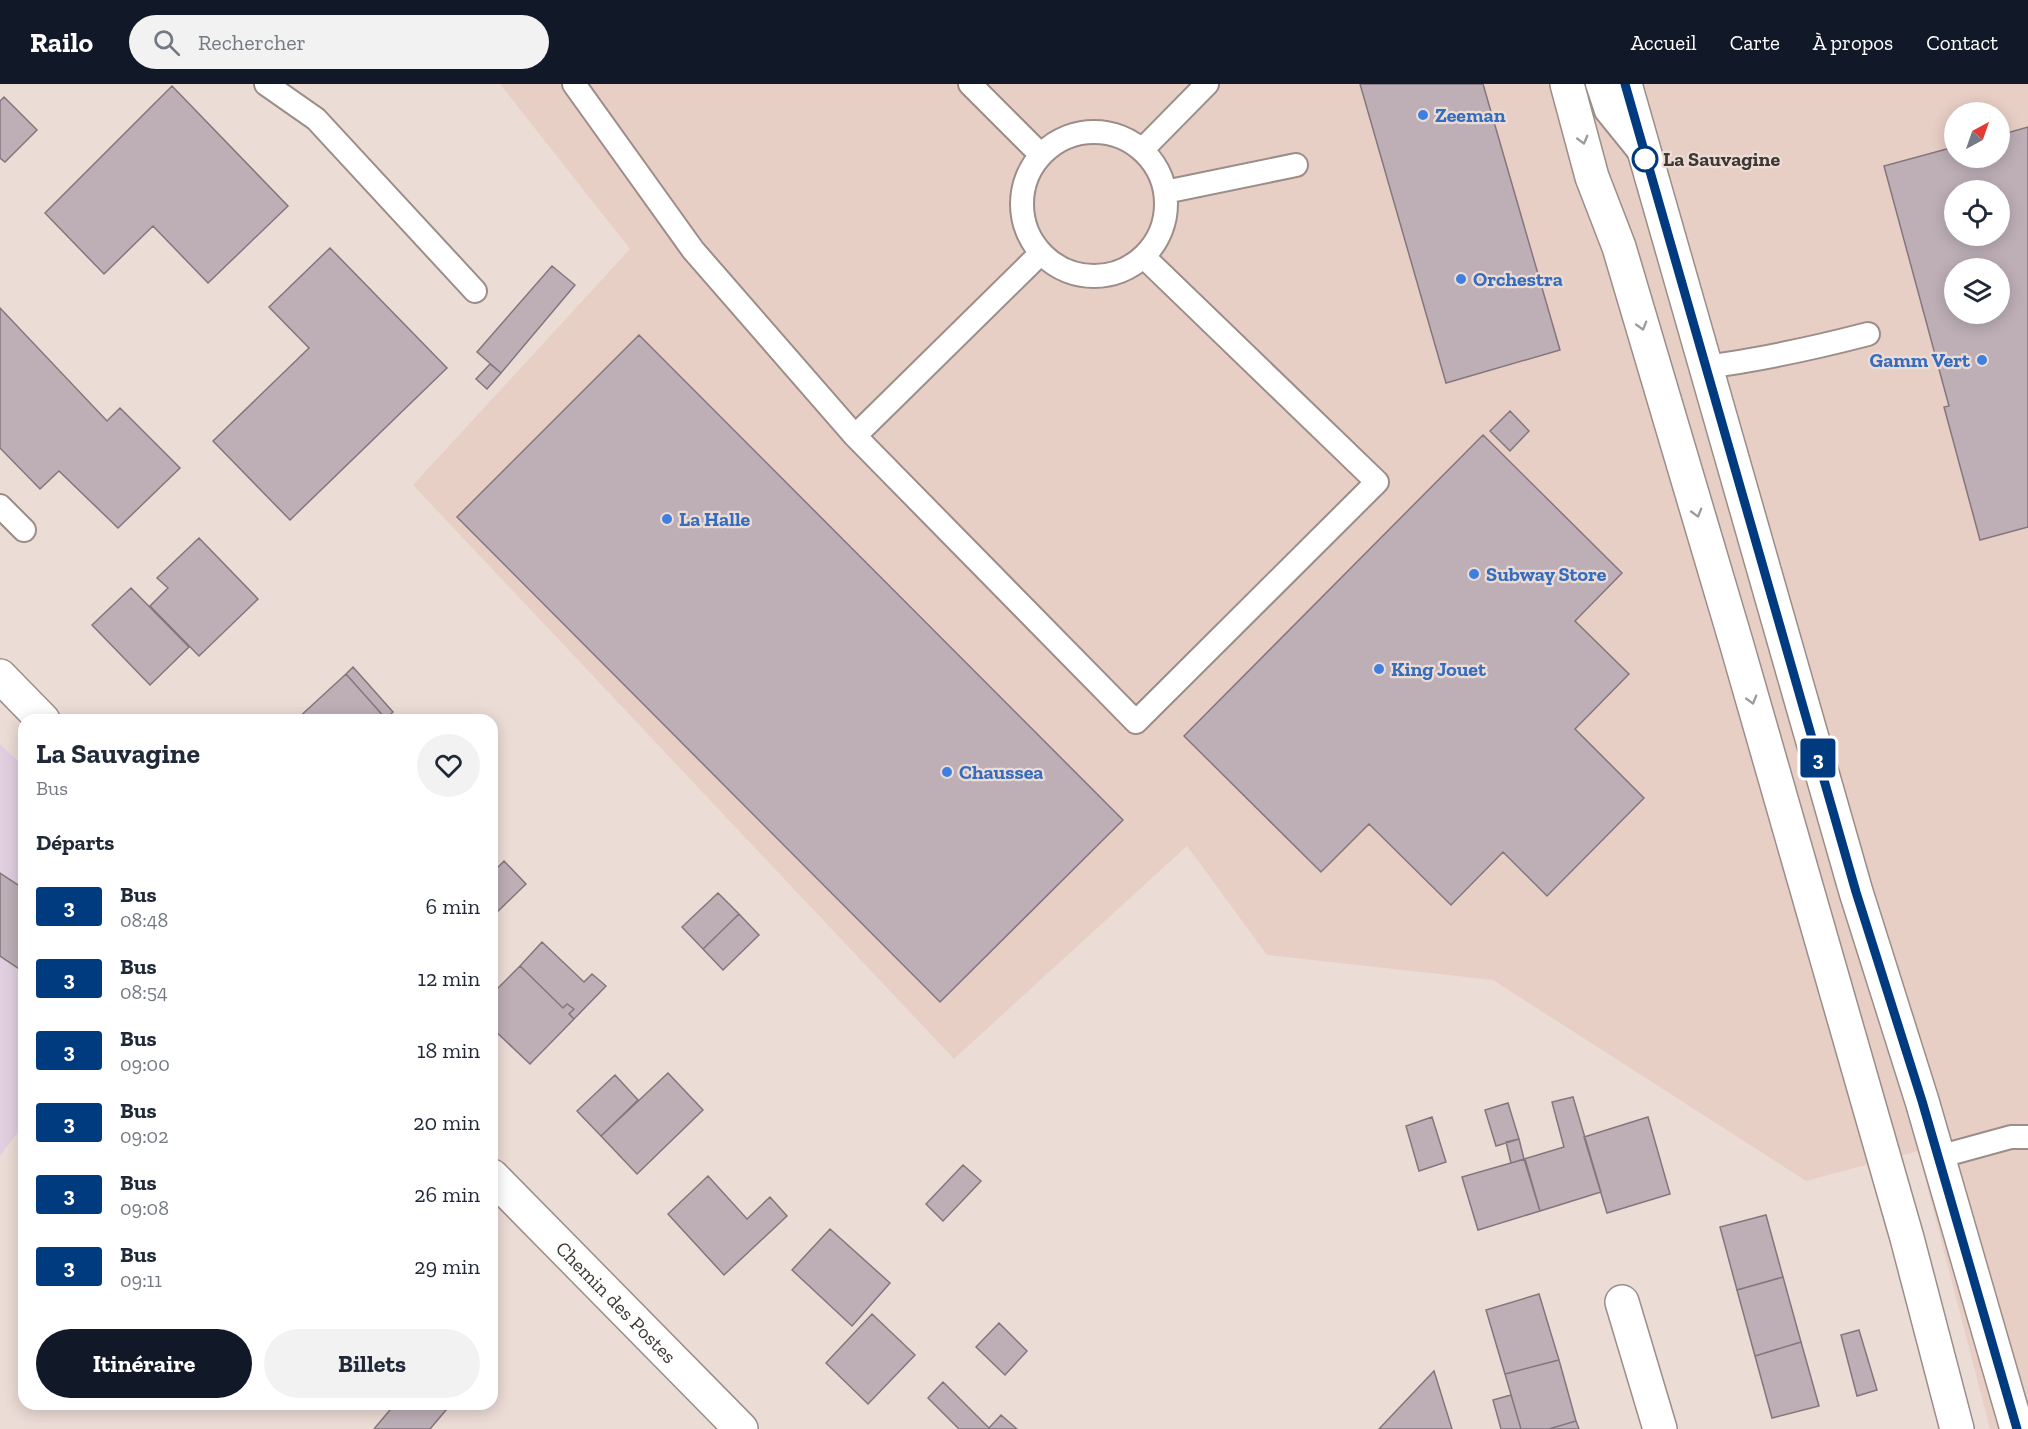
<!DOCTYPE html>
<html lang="fr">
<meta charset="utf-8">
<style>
body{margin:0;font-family:"Zilla Slab",serif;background:#f2f2f3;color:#1f2937;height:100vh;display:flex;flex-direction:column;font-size:22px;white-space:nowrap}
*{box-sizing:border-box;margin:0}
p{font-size:20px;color:#747a83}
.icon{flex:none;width:33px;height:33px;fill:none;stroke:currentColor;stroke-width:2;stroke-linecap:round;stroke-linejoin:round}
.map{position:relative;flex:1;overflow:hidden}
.details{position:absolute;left:18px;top:630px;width:480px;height:696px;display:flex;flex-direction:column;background:#fff;border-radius:18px;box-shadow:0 3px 15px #0003}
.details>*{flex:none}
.badge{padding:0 12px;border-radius:4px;font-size:21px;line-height:39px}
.needle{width:39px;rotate:40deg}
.buttons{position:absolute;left:1944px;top:18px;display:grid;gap:12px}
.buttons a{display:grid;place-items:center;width:66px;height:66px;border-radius:50%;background:#fff;box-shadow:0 3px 15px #0003;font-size:30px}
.map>.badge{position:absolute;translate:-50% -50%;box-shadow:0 0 0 3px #fff}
h2{padding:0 18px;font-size:22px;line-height:54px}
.round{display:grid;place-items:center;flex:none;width:63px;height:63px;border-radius:32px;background:#f2f2f3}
.overview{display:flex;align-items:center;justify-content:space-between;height:102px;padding:0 18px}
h1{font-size:28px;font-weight:700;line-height:45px}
.button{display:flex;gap:12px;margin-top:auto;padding:12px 18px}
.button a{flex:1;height:69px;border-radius:36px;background:#111827;color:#fff;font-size:24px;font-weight:700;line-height:69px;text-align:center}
.button a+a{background:#f2f2f3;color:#1f2937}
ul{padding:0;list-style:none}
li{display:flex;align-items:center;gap:18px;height:72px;padding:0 18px}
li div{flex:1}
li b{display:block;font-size:22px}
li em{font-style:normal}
li .badge{min-width:66px;font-weight:700;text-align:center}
header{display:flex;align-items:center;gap:36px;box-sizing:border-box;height:84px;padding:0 30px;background:#111827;color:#fff}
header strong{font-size:28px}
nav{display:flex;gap:33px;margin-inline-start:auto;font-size:21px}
.search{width:420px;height:54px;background:#f2f2f3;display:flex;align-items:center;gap:15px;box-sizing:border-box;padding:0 21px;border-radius:33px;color:#747a83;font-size:22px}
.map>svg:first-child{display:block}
</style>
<header>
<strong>Railo</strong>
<div class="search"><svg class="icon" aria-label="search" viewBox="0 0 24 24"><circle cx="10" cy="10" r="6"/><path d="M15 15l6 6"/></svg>Rechercher</div>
<nav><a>Accueil</a><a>Carte</a><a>À propos</a><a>Contact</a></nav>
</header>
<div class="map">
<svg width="2028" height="1345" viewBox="0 0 2028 1345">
<rect width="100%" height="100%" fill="#ecdcd6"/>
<path fill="#e8cfc6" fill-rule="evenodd" d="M500,0H2028V1345H1990L1918,1067L1806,1097L1493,896L1267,871L1187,762L954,975L413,401L630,165ZM1954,28H2000V74H1954ZM1954,106H2000V152H1954ZM1954,184H2000V230H1954Z"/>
<path fill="#e1cfe0" d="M0,660L24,683V1040L0,1072Z"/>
<path fill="#beafb7" stroke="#83767d" stroke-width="1.5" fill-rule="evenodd" d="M1360,0H1483L1560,266L1446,299Z
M172,2L288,122L208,199L153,142L104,190L45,129Z
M4,13L37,46L5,78L0,74V17Z
M2028,43V443L1980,456L1944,323L1949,322L1884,82L1954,63V74H2000V51ZM1954,106H2000V152H1954ZM1954,184H2000V230H1954Z
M330,164L447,284L290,436L213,357L309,264L269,223Z
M552,182L575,201L501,289L477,268Z
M0,224L107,337L120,324L180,384L118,444L59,387L40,405L0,364Z
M639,251L1123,736L940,918L457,433Z
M490,280L501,289L487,305L476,295Z
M1510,327L1529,347L1510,367L1490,347Z
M1483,351L1622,489L1575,537L1629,590L1575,645L1644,714L1547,812L1503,768L1451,821L1369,740L1321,788L1184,652Z
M199,454L258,515L199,572L150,522L168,504L157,494Z
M131,504L189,563L150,601L92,541Z
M353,583L393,628L386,635L346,590Z
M346,590L386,635L296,636Z
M504,777L526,800L492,833V789Z
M0,789L24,805V888L0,872Z
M718,809L739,830L703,865L682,843Z
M739,830L759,851L723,886L703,865Z
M542,858L584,898L592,890L606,902L574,935L569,930L574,925L567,920L563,924L520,882Z
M520,882L563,924L567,920L574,925L569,930L574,935L530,980L492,944V910Z
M668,989L703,1026L637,1090L601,1052Z
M615,991L638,1016L601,1052L577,1027Z
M1573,1013L1601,1108L1540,1127L1524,1075L1564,1063L1552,1018Z
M1508,1019L1519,1055L1496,1062L1485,1026Z
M1432,1033L1446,1078L1419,1087L1406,1042Z
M1648,1033L1670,1110L1607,1129L1584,1053Z
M1519,1055L1524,1075L1511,1079L1506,1058Z
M1525,1075L1540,1127L1478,1146L1462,1093Z
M963,1081L981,1097L943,1137L926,1120Z
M708,1092L747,1135L770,1113L787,1132L724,1191L668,1130Z
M1766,1131L1783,1193L1737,1206L1720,1143Z
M830,1145L890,1199L852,1242L792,1186Z
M1783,1193L1801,1258L1755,1272L1737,1206Z
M1539,1210L1559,1276L1505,1290L1486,1226Z
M872,1230L915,1271L868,1320L826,1279Z
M999,1239L1027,1267L1005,1291L976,1263Z
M1859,1246L1877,1306L1857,1312L1841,1251Z
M1801,1258L1819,1322L1772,1334L1755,1272Z
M1559,1276L1576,1337L1549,1345H1521L1505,1290Z
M1434,1287L1452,1345H1379Z
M943,1298L989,1344L1001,1331L1017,1345H959L928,1314Z
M1511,1311L1521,1345H1501L1493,1316Z
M395,1320H438L446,1326L430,1345H374Z
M438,1320H450L446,1326Z
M1576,1337L1579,1345H1549Z"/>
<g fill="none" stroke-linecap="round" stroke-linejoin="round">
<defs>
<path id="service" d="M266,0L316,35L475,207
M574,0L693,166L855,352L1136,638L1377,398L1144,173
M970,0L1041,71
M1597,0L1606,27L1640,69
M1022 120a72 72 0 1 1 144 0a72 72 0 1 1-144 0Z
M1142,66L1207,0
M1165,108L1296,81
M1704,283C1760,276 1814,264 1868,250
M855,352L1041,169
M0,422L24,446
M1938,1073L2011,1053H2028"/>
<g id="minor">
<path d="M0,592L43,636"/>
<path id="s1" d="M492,1092L741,1345"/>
<path d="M1622,1218L1660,1345"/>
</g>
<path id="primary" d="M1567,0L1592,93L1619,163L1736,558L1907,1154L1957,1345
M1625,0L1856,808L1922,1017L2017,1345"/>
</defs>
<use href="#service" stroke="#9c8d88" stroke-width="26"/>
<use href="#minor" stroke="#9c8d88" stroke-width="36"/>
<use href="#primary" stroke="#9c8d88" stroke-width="36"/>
<use href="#service" stroke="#fff" stroke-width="22"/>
<use href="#minor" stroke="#fff" stroke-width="33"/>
<use href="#primary" stroke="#fff" stroke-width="33"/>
</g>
<defs><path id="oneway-chevron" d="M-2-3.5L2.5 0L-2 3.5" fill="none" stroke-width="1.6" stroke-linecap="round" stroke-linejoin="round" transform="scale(1.5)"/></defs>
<g stroke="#9e9c9a">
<use href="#oneway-chevron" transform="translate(1583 56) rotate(75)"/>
<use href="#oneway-chevron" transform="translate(1642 242) rotate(74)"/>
<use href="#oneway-chevron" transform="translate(1697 429) rotate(74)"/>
<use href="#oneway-chevron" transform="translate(1752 616) rotate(74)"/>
</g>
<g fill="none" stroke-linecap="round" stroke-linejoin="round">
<defs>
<path id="line" d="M1625,0L1856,808L1922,1017L2017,1345"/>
</defs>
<use href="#line" stroke="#fff" stroke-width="14"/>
<use href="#line" stroke="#003b80" stroke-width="9"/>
</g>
<g fill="#3f7fe0" stroke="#ecdcd6" stroke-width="2">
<circle cx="1423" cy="31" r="6"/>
<circle cx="1461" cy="195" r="6"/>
<circle cx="1982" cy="276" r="6"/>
<circle cx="667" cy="435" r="6"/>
<circle cx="1474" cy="490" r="6"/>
<circle cx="1379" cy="585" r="6"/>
<circle cx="947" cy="688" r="6"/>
</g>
<circle fill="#fff" stroke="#003b80" stroke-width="3" cx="1645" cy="75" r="12"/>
<g text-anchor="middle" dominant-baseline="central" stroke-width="4.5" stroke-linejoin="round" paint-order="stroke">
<g font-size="20" font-weight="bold" fill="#366cbe" stroke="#ecdcd6" text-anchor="start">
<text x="1435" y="31">Zeeman</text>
<text x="1473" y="195">Orchestra</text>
<text x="1970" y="276" text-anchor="end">Gamm Vert</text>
<text x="679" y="435">La Halle</text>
<text x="1486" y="490">Subway Store</text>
<text x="1391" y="585">King Jouet</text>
<text x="959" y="688">Chaussea</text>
</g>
<g font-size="20" font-weight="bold" fill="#3e3835" stroke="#ecdcd6" text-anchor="start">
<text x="1663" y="75">La Sauvagine</text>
</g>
<g font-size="20" fill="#3e3835" stroke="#ecdcd6">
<text stroke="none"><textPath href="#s1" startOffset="177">Chemin des Postes</textPath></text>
</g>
</g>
</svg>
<div class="buttons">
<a><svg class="needle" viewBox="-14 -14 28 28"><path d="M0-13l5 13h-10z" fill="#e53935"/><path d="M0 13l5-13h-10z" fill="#747a83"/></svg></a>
<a><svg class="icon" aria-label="locate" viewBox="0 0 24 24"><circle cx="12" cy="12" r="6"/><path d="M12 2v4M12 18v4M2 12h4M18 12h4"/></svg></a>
<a><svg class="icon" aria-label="layers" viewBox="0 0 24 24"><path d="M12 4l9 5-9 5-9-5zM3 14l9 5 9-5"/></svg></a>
</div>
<b class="badge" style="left:1818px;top:674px;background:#003b80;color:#fff">3</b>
<section class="details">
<div class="overview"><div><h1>La Sauvagine</h1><p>Bus</p></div><a class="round"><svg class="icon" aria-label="heart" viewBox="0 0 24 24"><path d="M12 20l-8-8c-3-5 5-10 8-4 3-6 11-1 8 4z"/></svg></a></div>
<h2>Départs</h2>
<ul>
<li><span class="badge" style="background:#003b80;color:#fff">3</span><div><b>Bus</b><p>08:48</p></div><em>6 min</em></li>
<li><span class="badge" style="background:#003b80;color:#fff">3</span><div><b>Bus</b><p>08:54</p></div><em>12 min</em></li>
<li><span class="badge" style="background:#003b80;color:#fff">3</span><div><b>Bus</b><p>09:00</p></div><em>18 min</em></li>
<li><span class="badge" style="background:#003b80;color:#fff">3</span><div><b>Bus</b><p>09:02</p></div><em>20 min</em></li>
<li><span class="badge" style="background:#003b80;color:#fff">3</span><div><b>Bus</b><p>09:08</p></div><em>26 min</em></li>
<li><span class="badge" style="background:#003b80;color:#fff">3</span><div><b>Bus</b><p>09:11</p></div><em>29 min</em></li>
</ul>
<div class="button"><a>Itinéraire</a><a>Billets</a></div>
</section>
</div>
